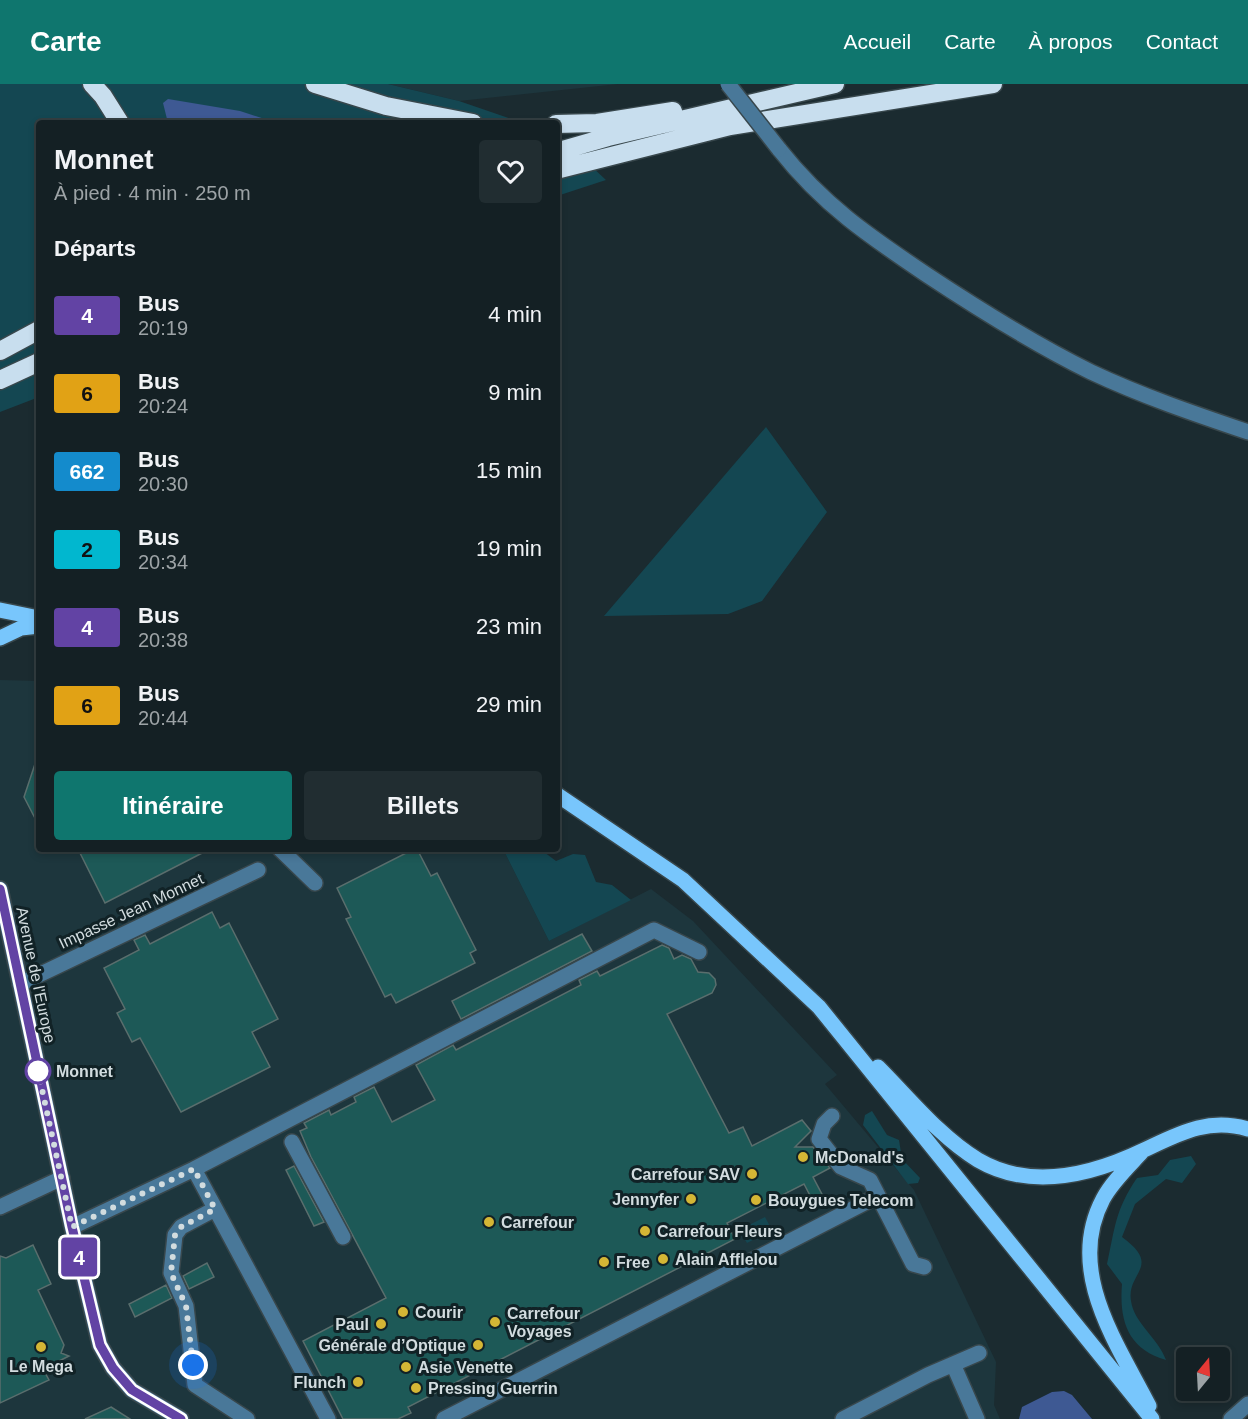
<!DOCTYPE html>
<html lang="fr">
<meta charset="utf-8">
<style>
body{margin:0;font-family:Helvetica,sans-serif;background:#212d31;color:#f1f3f6;height:100vh;display:flex;flex-direction:column;font-size:22px;white-space:nowrap}
*{box-sizing:border-box;margin:0}
p{font-size:20px;color:#9da3a6}
.icon{flex:none;width:33px;height:33px;fill:none;stroke:currentColor;stroke-width:2;stroke-linecap:round;stroke-linejoin:round}
.map{position:relative;flex:1;overflow:hidden}
.details{position:absolute;left:36px;top:36px;width:524px;height:732px;display:flex;flex-direction:column;background:#142024;border-radius:6px;box-shadow:0 3px 9px #0003,0 0 0 2px #333e41}
.details>*{flex:none}
.badge{padding:0 12px;border-radius:4px;font-size:21px;line-height:39px}
.needle{width:39px;rotate:18deg}
.fabs{position:absolute;left:1176px;top:1263px;display:grid;gap:12px}
.fabs a{display:grid;place-items:center;width:54px;height:54px;border-radius:6px;background:#142024;box-shadow:0 3px 9px #0003,0 0 0 2px #333e41;font-size:30px}
.you{position:absolute;width:30px;height:30px;margin:-15px;border:4px solid #fff;border-radius:50%;background:#1a73e8;box-shadow:0 0 0 9px #1a73e833}
.map>.badge{position:absolute;translate:-50% -50%;box-shadow:0 0 0 3px #fff}
h2{padding:0 18px;font-size:22px;line-height:54px}
.round{display:grid;place-items:center;flex:none;width:63px;height:63px;border-radius:6px;background:#212d31}
.headline{display:flex;align-items:center;justify-content:space-between;height:102px;padding:0 18px}
h1{font-size:28px;font-weight:700;line-height:45px}
.action{display:flex;gap:12px;margin-top:auto;padding:12px 18px}
.action a{flex:1;height:69px;border-radius:6px;background:#0f766e;color:#fff;font-size:24px;font-weight:700;line-height:69px;text-align:center}
.action a+a{background:#212d31;color:#f1f3f6}
ul{padding:0;list-style:none}
li{display:flex;align-items:center;gap:18px;height:78px;padding:0 18px}
li div{flex:1}
li b{display:block;font-size:22px}
li em{font-style:normal}
li .badge{min-width:66px;font-weight:700;text-align:center}
header{display:flex;align-items:center;gap:36px;box-sizing:border-box;height:84px;padding:0 30px;background:#0f766e;color:#fff}
header strong{font-size:28px}
nav{display:flex;gap:33px;margin-inline-start:auto;font-size:21px}
.map>svg:first-child{display:block}
</style>
<header>
<strong>Carte</strong>
<nav><a>Accueil</a><a>Carte</a><a>À propos</a><a>Contact</a></nav>
</header>
<div class="map">
<svg width="1248" height="1335" viewBox="0 0 1248 1335">
<rect width="100%" height="100%" fill="#1b2b30"/>
<path fill="#1d363d" d="M388,0H618L459,17Z
M0,596L39,597V765H503L549,857L651,805L693,837L837,991L825,1000L914,1106L996,1278L994,1321L1000,1335H0Z"/>
<path fill="#144752" d="M0,0H388L459,17L523,39H39V313L0,328Z
M557,51L559,52L606,96L557,112Z
M766,343L827,428L762,517L728,530L604,532Z
M503,765H540L556,777L573,770L585,771L596,798L612,801L631,816L549,857Z
M872,1027L887,1051L899,1056L902,1075L920,1094L918,1099L908,1100L863,1041L865,1031Z
M1191,1072L1196,1080L1182,1099L1166,1095L1135,1120L1122,1153C1163,1183 1126,1188 1131,1217C1134,1239 1158,1254 1166,1276C1128,1265 1119,1237 1122,1200L1107,1180C1115,1144 1115,1126 1137,1094L1158,1091L1170,1076Z
M765,1133L772,1146L747,1159L739,1146Z"/>
<path fill="#3e5993" d="M168,15L240,27L277,39H168L163,19Z
M1064,1307L1072,1311L1092,1335H1019L1022,1323L1052,1308Z"/>
<path fill="#1d5957" stroke="#5a6e6d" stroke-width="1.5" d="M37,674H39V742L24,713Z
M78,765H210L105,819Z
M414,765H417L431,792L437,789L476,866L470,869L475,879L396,919L391,910L385,913L346,835L351,833L337,804Z
M212,828L220,844L229,839L278,935L252,948L270,983L181,1028L140,954L132,958L117,929L125,925L104,884L139,866L134,856L145,851L150,860Z
M582,850L592,867L461,935L452,917Z
M662,861L669,864L674,875L682,871L691,875L698,888L709,889L715,895L716,901L712,909L667,930L729,1049L743,1043L752,1062L802,1036L811,1047L795,1063H813L830,1084L813,1093L825,1116L815,1121L804,1100L727,1139L735,1155L408,1323L411,1329L398,1335H343L303,1257L386,1214L311,1073L300,1047L307,1044L304,1039L329,1026L331,1031L356,1018L354,1013L374,1003L392,1038L435,1016L416,981L453,961L456,966L581,901L579,896L597,887L600,892Z
M294,1082L324,1138L314,1142L286,1086Z
M33,1161L51,1200L38,1206L64,1261L61,1269L69,1272L43,1285L49,1296L0,1319V1172L6,1174Z
M207,1179L214,1193L189,1205L183,1192Z
M166,1201L172,1214L135,1233L129,1220Z
M111,1323L130,1335H85Z"/>
<g fill="none" stroke-linecap="round" stroke-linejoin="round">
<defs>
<path id="minor" d="M779,65C823,121 869,152 927,191C980,226 1034,260 1091,288C1142,312 1195,330 1248,348
M280,765L315,799
M0,805L72,1143L100,1261L113,1284L132,1306L181,1335
M20,900L258,786
M832,1032L824,1040L819,1055L841,1083L870,1096L913,1180L924,1183
M292,1058L343,1153
M194,1085L654,846L699,868
M0,1123L62,1094
M215,1125L181,1143L175,1151L174,1161L171,1189L186,1222L195,1301L247,1335
M72,1143L194,1085L328,1335
M953,1280L977,1335
M444,1335L870,1116
M843,1335L928,1291L979,1269
M1231,1335L1248,1320"/>
<path id="major" d="M0,526L39,534
M0,554L21,544L39,542
M556,710L683,796L819,923L1152,1335
M878,983C909,1014 940,1053 978,1076C1031,1107 1092,1091 1144,1066C1178,1050 1208,1033 1248,1045
M1141,1069C1128,1083 1112,1098 1103,1115C1065,1187 1117,1259 1149,1322"/>
<path id="highway" d="M92,0L103,12L120,39
M315,0L386,22L473,39
M556,40L597,39L673,27
M556,68L608,53L835,0
M556,86L730,42L993,0
M0,267L39,246
M0,296L39,278"/>
</defs>
<use href="#minor" stroke="#38474c" stroke-width="18"/>
<use href="#major" stroke="#38474c" stroke-width="18"/>
<use href="#highway" stroke="#38474c" stroke-width="21"/>
<use href="#minor" stroke="#497899" stroke-width="15"/>
<use href="#major" stroke="#78c6fc" stroke-width="15"/>
<use href="#highway" stroke="#c8deee" stroke-width="18"/>
<defs>
<path id="minor-bridge" d="M728,0L779,65"/>
</defs>
<use href="#minor-bridge" stroke="#38474c" stroke-width="18" stroke-linecap="butt"/>
<use href="#minor-bridge" stroke="#497899" stroke-width="15"/>
</g>
<g fill="none" stroke-linecap="round" stroke-linejoin="round">
<defs>
<path id="line" d="M0,805L72,1143L100,1261L113,1284L132,1306L181,1335"/>
</defs>
<use href="#line" stroke="#fff" stroke-width="14"/>
<use href="#line" stroke="#6243a4" stroke-width="9"/>
<path stroke="#d2dcdf" stroke-width="6" stroke-dasharray="0 10.8" d="M38,987L72,1143L194,1085L215,1125L181,1143L175,1151L171,1189L186,1222L193,1281"/>
</g>
<circle fill="#fff" stroke="#6243a4" stroke-width="3" cx="38" cy="987" r="12"/>
<g fill="#d4b635" stroke="#112226" stroke-width="2">
<circle cx="803" cy="1073" r="6"/>
<circle cx="752" cy="1090" r="6"/>
<circle cx="691" cy="1115" r="6"/>
<circle cx="756" cy="1116" r="6"/>
<circle cx="489" cy="1138" r="6"/>
<circle cx="645" cy="1147" r="6"/>
<circle cx="663" cy="1175" r="6"/>
<circle cx="604" cy="1178" r="6"/>
<circle cx="403" cy="1228" r="6"/>
<circle cx="495" cy="1238" r="6"/>
<circle cx="381" cy="1240" r="6"/>
<circle cx="478" cy="1261" r="6"/>
<circle cx="41" cy="1263" r="6"/>
<circle cx="406" cy="1283" r="6"/>
<circle cx="358" cy="1298" r="6"/>
<circle cx="416" cy="1304" r="6"/>
</g>
<g text-anchor="middle" dominant-baseline="central" stroke-width="6" stroke-linejoin="round" paint-order="stroke">
<g font-size="16" fill="#d2dcdf" stroke="#112226">
<text transform="translate(131 827) rotate(-25)">Impasse Jean Monnet</text>
<text transform="translate(36 891) rotate(78)">Avenue de l'Europe</text>
</g>
<g font-size="16" font-weight="bold" fill="#d2dcdf" stroke="#112226" text-anchor="start">
<text x="56" y="987">Monnet</text>
</g>
<g font-size="16" font-weight="bold" fill="#d2dcdf" stroke="#112226" text-anchor="start">
<text x="815" y="1073">McDonald's</text>
<text x="740" y="1090" text-anchor="end">Carrefour SAV</text>
<text x="679" y="1115" text-anchor="end">Jennyfer</text>
<text x="768" y="1116">Bouygues Telecom</text>
<text x="501" y="1138">Carrefour</text>
<text x="657" y="1147">Carrefour Fleurs</text>
<text x="675" y="1175">Alain Afflelou</text>
<text x="616" y="1178">Free</text>
<text x="415" y="1228">Courir</text>
<text x="507" y="1229">Carrefour<tspan x="507" dy="18">Voyages</tspan></text>
<text x="369" y="1240" text-anchor="end">Paul</text>
<text x="466" y="1261" text-anchor="end">Générale d’Optique</text>
<text x="41" y="1282" text-anchor="middle">Le Mega</text>
<text x="418" y="1283">Asie Venette</text>
<text x="346" y="1298" text-anchor="end">Flunch</text>
<text x="428" y="1304">Pressing Guerrin</text>
</g>
</g>
</svg>
<div class="fabs">
<a><svg class="needle" viewBox="-14 -14 28 28"><path d="M0-13l5 13h-10z" fill="#e53935"/><path d="M0 13l5-13h-10z" fill="#9da3a6"/></svg></a>
</div>
<div class="you" style="left:193px;top:1281px"></div>
<b class="badge" style="left:79px;top:1173px;background:#6243a4;color:#fff">4</b>
<section class="details">
<div class="headline"><div><h1>Monnet</h1><p>À pied · 4 min · 250 m</p></div><a class="round"><svg class="icon" aria-label="heart" viewBox="0 0 24 24"><path d="M12 20l-8-8c-3-5 5-10 8-4 3-6 11-1 8 4z"/></svg></a></div>
<h2>Départs</h2>
<ul>
<li><span class="badge" style="background:#6243a4;color:#fff">4</span><div><b>Bus</b><p>20:19</p></div><em>4 min</em></li>
<li><span class="badge" style="background:#e1a215;color:#111">6</span><div><b>Bus</b><p>20:24</p></div><em>9 min</em></li>
<li><span class="badge" style="background:#148bcc;color:#fff">662</span><div><b>Bus</b><p>20:30</p></div><em>15 min</em></li>
<li><span class="badge" style="background:#01b7cf;color:#111">2</span><div><b>Bus</b><p>20:34</p></div><em>19 min</em></li>
<li><span class="badge" style="background:#6243a4;color:#fff">4</span><div><b>Bus</b><p>20:38</p></div><em>23 min</em></li>
<li><span class="badge" style="background:#e1a215;color:#111">6</span><div><b>Bus</b><p>20:44</p></div><em>29 min</em></li>
</ul>
<div class="action"><a>Itinéraire</a><a>Billets</a></div>
</section>
</div>
